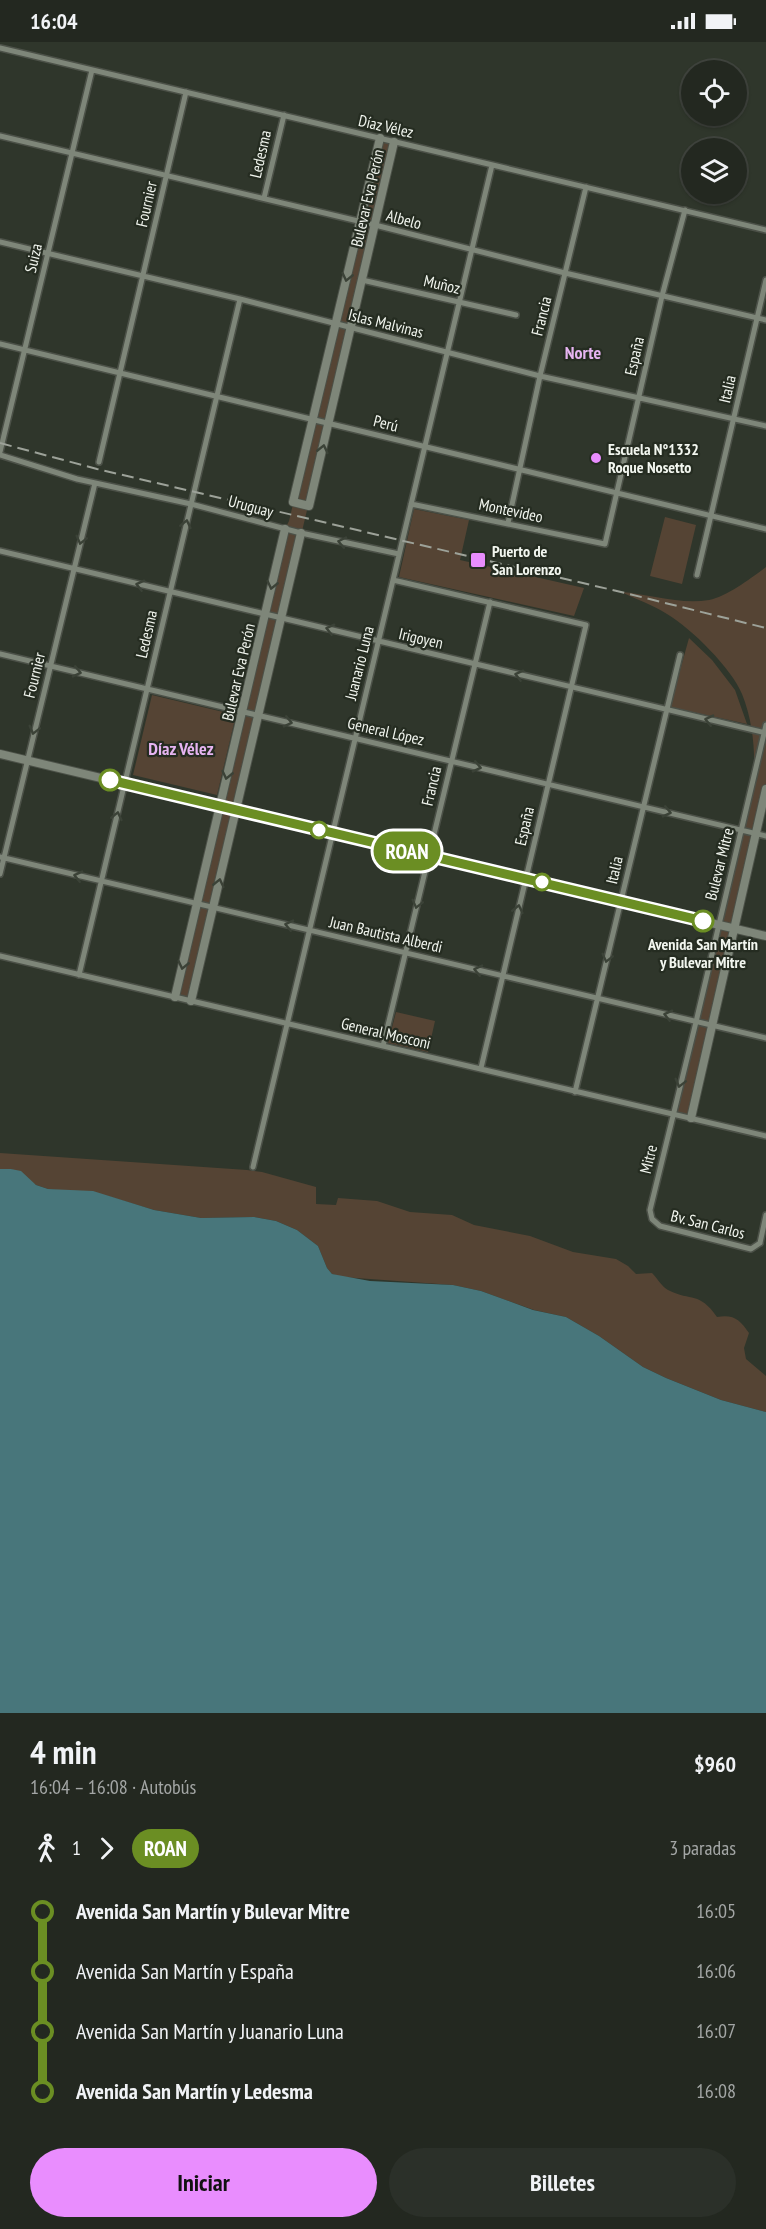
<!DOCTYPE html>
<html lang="es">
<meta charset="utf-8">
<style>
body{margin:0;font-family:"PT Sans Narrow",sans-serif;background:#2b3029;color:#f1f3f6;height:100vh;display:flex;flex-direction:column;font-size:22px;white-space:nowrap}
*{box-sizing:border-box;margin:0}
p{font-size:20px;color:#a3a6a5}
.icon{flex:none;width:33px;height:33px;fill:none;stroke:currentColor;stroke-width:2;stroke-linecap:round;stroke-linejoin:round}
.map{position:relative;height:1671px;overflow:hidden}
.sheet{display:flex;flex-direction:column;background:#232820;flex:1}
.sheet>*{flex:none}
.badge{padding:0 12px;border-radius:20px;font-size:21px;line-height:39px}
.controls{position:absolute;left:681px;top:18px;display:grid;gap:12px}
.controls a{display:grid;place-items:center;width:66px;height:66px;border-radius:50%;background:#232820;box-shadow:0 2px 4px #0004,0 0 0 2px #40443e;font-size:30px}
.map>.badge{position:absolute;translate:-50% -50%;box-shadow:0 0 0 3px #fff}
.legs{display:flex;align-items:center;gap:9px;height:66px;padding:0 30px;font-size:20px}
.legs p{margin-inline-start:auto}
.summary{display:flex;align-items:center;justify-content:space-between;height:102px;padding:0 30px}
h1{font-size:33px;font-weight:700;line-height:45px}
.primary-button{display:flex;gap:12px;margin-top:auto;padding:12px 30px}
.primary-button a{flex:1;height:69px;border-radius:36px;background:#e98dfe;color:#111;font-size:24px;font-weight:700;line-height:69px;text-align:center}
.primary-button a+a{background:#2b3029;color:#f1f3f6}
ul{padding:0 30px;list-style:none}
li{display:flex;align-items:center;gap:21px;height:60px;font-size:22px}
li i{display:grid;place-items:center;width:9px;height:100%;margin:0 8px;background:currentColor}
li i::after{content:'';width:15px;height:15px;margin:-8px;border:4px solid;border-radius:50%;background:#232820}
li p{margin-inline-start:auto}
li:first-child i{background:linear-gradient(#0000 50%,currentColor 0)}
li:last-child i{background:linear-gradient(currentColor 50%,#0000 0)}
.status{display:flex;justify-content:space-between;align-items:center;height:42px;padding:0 30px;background:#232820;direction:ltr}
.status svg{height:16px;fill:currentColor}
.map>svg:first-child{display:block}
</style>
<div class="status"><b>16:04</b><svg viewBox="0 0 49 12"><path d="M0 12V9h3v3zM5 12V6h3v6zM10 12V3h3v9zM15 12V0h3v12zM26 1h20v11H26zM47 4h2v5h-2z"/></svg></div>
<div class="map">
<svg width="766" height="1671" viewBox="0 0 766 1671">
<rect width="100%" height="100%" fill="#2f362b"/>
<path fill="#554434" d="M380,96L394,100L191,959L175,955L285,487L289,479Z
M414,467L469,478L460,518L584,546L574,574L399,535Z
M665,475L696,483L682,542L650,534Z
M766,525V747L691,1076L673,1072L754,730C755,704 752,677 742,652C732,627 691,586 667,572C653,563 636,557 621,550C650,552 680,563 709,558C728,554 751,536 766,525Z
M689,596L712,618L735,648L747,682L670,665Z
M152,653L236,673L217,753L133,733Z
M396,970L435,979L428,1010L388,1001Z
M0,1111L247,1128L262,1130L316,1145V1162L336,1163L338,1156L377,1159L410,1170L452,1173L474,1183L530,1194L573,1210L616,1217L628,1224L636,1232L652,1231C657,1236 662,1245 668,1248C692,1260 699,1249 717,1275C734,1272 740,1278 749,1291L744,1306L746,1317L766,1334V1370L721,1358L666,1336L643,1325L599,1294L566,1275L534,1268L481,1249L453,1243L342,1235L332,1232L327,1226L318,1204L297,1188L276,1179L254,1175L201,1176L154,1168L104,1153L48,1147L36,1143L11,1127H0Z"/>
<path fill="#48767b" d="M0,1127H11L21,1129L36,1143L48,1147L93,1149L154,1168L201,1176L254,1175L276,1179L297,1188L318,1204L327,1226L332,1232L370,1239L453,1243L481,1249L533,1268L566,1275L599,1294L643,1325L666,1336L721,1358L766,1370V1671H0Z"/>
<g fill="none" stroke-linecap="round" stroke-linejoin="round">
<defs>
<path id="street" d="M0,6L766,188
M0,94L375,183L565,231L766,278
M264,156L284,73
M0,200L240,257L540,334L766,384
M362,238L516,273
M0,302L766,487
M0,410L92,28
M0,413L77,437L191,462L301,491L399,512
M99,420L186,50
M411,462L605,502L662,254L685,168
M508,481L540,334L586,145
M0,509L766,691
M697,533L766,238
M393,538L586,583L481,1026
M0,612L766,794
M0,815L766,996
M0,832L95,441
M0,914L766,1094
M79,933L240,257
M383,1004L490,560
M575,1050L680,613
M253,1125L492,123
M760,1201L751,1207L660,1184L652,1177L650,1168L696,980L766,683
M760,1201L766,1173"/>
<path id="secondary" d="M380,96L293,460L309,464L394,100
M0,712L766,894
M175,955L285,487
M191,959L301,491
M691,1076L766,747"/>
</defs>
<use href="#street" stroke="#4c5148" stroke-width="8"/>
<use href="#secondary" stroke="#4c5148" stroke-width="10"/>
<use href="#street" stroke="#7e8679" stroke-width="5"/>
<use href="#secondary" stroke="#7e8679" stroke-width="8"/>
<path stroke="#9da299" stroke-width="2" stroke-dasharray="12 6" stroke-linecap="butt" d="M0,401L97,427L621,550L766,586"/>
</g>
<defs><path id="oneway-chevron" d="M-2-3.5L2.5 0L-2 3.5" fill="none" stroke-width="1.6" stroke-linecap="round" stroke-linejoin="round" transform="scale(1.5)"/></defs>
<g stroke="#3b4237">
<use href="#oneway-chevron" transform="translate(347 235) rotate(103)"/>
<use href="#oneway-chevron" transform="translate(323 407) rotate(-77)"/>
<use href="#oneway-chevron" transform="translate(186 482) rotate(-77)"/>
<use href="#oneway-chevron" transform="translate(81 498) rotate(104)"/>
<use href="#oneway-chevron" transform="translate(342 500) rotate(-168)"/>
<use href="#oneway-chevron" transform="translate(140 543) rotate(-166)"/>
<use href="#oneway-chevron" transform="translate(272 543) rotate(103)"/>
<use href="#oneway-chevron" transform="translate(330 587) rotate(-166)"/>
<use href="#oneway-chevron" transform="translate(77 630) rotate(13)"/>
<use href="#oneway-chevron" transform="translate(519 633) rotate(-166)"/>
<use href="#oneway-chevron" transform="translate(709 678) rotate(-167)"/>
<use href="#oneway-chevron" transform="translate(288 680) rotate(13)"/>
<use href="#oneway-chevron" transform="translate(34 688) rotate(104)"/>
<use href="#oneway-chevron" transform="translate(477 725) rotate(13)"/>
<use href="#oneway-chevron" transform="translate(227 733) rotate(103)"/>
<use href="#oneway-chevron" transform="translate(667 770) rotate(13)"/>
<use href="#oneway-chevron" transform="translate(117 774) rotate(-77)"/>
<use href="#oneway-chevron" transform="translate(78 834) rotate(-167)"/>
<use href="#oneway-chevron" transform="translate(219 841) rotate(-77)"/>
<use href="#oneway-chevron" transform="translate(417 862) rotate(104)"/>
<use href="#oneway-chevron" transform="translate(518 867) rotate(-77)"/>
<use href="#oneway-chevron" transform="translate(289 883) rotate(-167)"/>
<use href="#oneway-chevron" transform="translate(607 916) rotate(104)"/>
<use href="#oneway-chevron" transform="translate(183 923) rotate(103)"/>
<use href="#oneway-chevron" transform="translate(478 928) rotate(-167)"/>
<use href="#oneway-chevron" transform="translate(668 973) rotate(-166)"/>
<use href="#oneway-chevron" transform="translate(680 1041) rotate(104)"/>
</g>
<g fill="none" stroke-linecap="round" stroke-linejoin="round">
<defs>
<path id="line-1" d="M110,738L703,879"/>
</defs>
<use href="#line-1" stroke="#fff" stroke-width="14"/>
<use href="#line-1" stroke="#6b8e23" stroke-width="9"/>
</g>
<g fill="#e98dfe" stroke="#252c21" stroke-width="2">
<circle cx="596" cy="416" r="6"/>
<rect x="470" y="510" width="16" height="16" rx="3"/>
</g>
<g fill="#fff" stroke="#6b8e23" stroke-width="3">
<circle cx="110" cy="738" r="10"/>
<circle cx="319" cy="788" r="8"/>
<circle cx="542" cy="840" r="8"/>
<circle cx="703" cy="879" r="10"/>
</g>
<g text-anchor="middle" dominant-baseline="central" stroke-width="4.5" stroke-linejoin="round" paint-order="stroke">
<g font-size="16" fill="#f2f6ef" stroke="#252c21">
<text transform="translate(386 84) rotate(13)">Díaz Vélez</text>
<text transform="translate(260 112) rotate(-77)">Ledesma</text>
<text transform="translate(367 156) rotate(-77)">Bulevar Eva Perón</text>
<text transform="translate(146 162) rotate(-77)">Fournier</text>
<text transform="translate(404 177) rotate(15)">Albelo</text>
<text transform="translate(33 216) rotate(-77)">Suiza</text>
<text transform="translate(442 242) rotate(13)">Muñoz</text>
<text transform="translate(541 274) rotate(-76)">Francia</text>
<text transform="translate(386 281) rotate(14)">Islas Malvinas</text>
<text transform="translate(634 314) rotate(-77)">España</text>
<text transform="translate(727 347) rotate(-77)">Italia</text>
<text transform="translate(386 381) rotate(14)">Perú</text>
<text transform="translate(251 464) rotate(15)">Uruguay</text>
<text transform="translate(511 468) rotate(12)">Montevideo</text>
<text transform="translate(146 592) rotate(-77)">Ledesma</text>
<text transform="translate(421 596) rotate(13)">Irigoyen</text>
<text transform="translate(359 621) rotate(-76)">Juanario Luna</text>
<text transform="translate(238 630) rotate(-77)">Bulevar Eva Perón</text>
<text transform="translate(34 633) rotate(-76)">Fournier</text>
<text transform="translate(386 689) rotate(13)">General López</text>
<text transform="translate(431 744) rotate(-77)">Francia</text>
<text transform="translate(524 784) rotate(-77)">España</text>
<text transform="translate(719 822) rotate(-76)">Bulevar Mitre</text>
<text transform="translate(614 828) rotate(-77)">Italia</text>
<text transform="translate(386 892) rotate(13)">Juan Bautista Alberdi</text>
<text transform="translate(386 991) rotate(13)">General Mosconi</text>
<text transform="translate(648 1117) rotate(-77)">Mitre</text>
<text transform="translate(708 1182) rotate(14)">Bv. San Carlos</text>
</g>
<g font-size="16" font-weight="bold" fill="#f2f6ef" stroke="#252c21" text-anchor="start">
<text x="608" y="407">Escuela N°1332<tspan x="608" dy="18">Roque Nosetto</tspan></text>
<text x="492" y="509">Puerto de<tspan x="492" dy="18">San Lorenzo</tspan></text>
</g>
<g font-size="16" font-weight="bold" fill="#f2f6ef" stroke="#252c21">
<text x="703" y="902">Avenida San Martín<tspan x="703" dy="18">y Bulevar Mitre</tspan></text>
</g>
<g font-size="18" font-weight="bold" fill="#e6b4f1" stroke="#252c21">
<text x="583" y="310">Norte</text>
<text x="181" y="706">Díaz Vélez</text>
</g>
</g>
</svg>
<div class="controls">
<a><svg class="icon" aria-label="locate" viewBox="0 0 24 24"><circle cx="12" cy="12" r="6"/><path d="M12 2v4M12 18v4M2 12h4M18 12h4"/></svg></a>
<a><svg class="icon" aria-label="layers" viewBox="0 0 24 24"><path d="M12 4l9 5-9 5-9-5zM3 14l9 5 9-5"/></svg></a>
</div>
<b class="badge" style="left:407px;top:809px;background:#6b8e23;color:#fff">ROAN</b>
</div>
<section class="sheet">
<div class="summary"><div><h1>4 min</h1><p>16:04 – 16:08 · Autobús</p></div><b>$960</b></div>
<div class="legs"><svg class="icon" aria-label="walk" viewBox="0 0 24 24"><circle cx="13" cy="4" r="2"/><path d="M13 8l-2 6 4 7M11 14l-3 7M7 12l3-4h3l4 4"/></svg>1<svg class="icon" aria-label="forward" viewBox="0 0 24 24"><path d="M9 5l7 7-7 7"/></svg><b class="badge" style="background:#6b8e23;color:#fff">ROAN</b><p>3 paradas</p></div>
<ul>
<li><i style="color:#6b8e23"></i><b>Avenida San Martín y Bulevar Mitre</b><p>16:05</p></li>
<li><i style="color:#6b8e23"></i><span>Avenida San Martín y España</span><p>16:06</p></li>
<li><i style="color:#6b8e23"></i><span>Avenida San Martín y Juanario Luna</span><p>16:07</p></li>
<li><i style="color:#6b8e23"></i><b>Avenida San Martín y Ledesma</b><p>16:08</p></li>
</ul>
<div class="primary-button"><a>Iniciar</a><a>Billetes</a></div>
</section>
